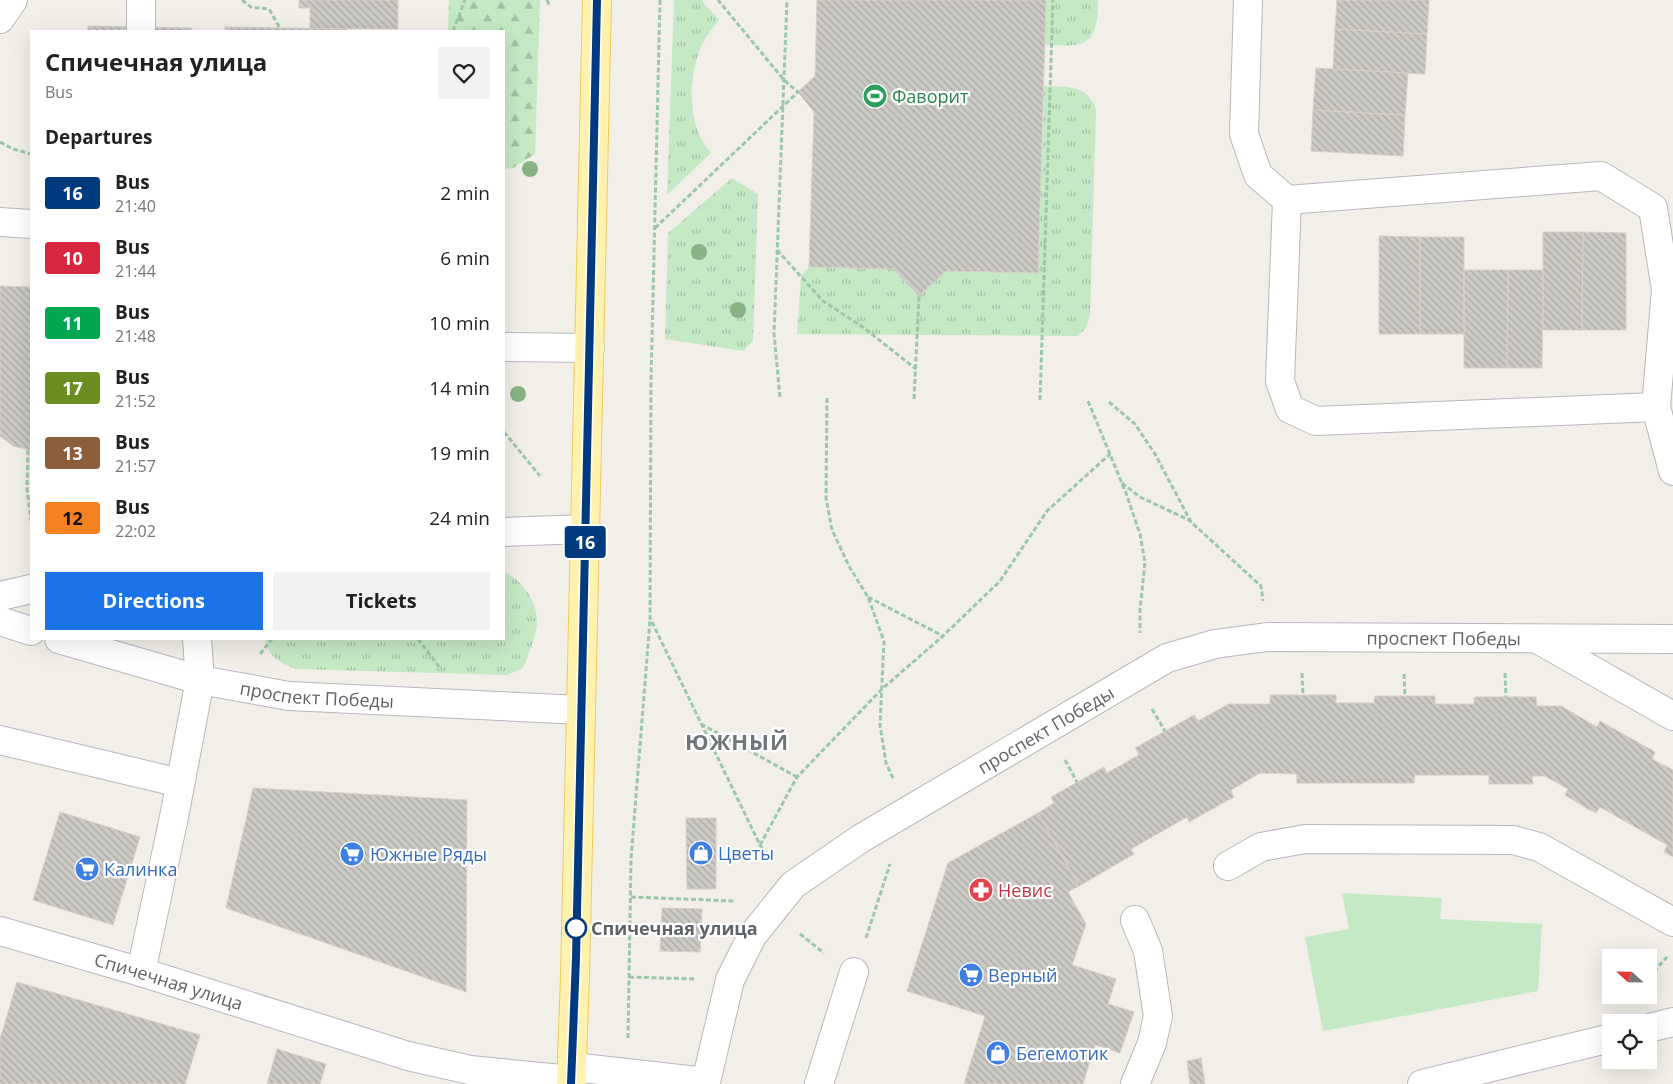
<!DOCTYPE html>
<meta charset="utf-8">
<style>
body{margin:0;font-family:"Open Sans",sans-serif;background:#f2f2f2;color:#222;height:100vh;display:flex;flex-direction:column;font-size:19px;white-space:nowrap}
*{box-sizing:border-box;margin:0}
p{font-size:16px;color:#767676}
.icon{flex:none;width:28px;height:28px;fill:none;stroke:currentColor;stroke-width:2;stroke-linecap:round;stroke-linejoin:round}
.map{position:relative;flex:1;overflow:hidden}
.drawer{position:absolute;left:30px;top:30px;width:475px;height:610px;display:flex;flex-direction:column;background:#fff;border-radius:0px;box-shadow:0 5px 20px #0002}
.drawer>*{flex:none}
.badge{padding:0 10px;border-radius:4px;font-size:18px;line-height:32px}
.needle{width:32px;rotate:292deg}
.fabs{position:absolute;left:1602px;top:949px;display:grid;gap:10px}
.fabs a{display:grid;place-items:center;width:55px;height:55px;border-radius:0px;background:#fff;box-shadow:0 5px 20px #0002;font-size:25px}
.map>.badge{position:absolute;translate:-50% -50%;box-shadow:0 0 0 2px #fff}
h2{padding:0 15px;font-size:19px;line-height:45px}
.round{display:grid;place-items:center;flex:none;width:52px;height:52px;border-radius:0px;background:#f2f2f2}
.overview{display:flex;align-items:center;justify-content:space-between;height:85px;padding:0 15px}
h1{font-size:24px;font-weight:700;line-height:38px}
.button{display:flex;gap:10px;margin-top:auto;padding:10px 15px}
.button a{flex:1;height:58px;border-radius:0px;background:#1a73e8;color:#fff;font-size:20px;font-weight:700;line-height:58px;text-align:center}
.button a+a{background:#f2f2f2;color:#222}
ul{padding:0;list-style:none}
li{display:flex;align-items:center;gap:15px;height:65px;padding:0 15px}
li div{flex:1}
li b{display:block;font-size:19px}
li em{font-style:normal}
li .badge{min-width:55px;font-weight:700;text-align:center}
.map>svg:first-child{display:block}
</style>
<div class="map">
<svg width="1673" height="1084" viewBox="0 0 1673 1084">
<defs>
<pattern id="grass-tufts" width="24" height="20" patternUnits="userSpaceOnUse" patternTransform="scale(1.25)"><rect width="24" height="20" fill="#c5e8c5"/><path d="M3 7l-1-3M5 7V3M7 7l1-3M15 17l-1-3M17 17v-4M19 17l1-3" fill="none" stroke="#a3c0a4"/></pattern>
<pattern id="forest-firs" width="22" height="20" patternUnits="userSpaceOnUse" patternTransform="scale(1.25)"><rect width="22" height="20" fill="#c5e8c5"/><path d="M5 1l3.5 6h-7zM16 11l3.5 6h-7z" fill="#a3c0a4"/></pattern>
<pattern id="building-back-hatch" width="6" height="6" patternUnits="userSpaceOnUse" patternTransform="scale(1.25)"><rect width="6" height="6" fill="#cccac5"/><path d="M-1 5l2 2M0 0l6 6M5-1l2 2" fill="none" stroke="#a9a8a4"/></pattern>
</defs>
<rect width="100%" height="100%" fill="#f1efe8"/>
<path fill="url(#grass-tufts)" d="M674,0H701L719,20C712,29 704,39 700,49C688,81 687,126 711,153L667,195Z
M1046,0H1098C1098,15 1098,38 1080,44C1071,47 1054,45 1044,45Z
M1044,86C1067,87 1088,84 1096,110L1090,315L1086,328L1078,336L797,334L801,276L809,267L893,269L919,295L946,271L1038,273Z
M732,178L758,194L753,341L743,351L665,339L668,233Z
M504,572C525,582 541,606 536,630C533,644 528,656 523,668L507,675L296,669C279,662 270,659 265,639H504Z"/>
<path fill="url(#forest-firs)" d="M449,0H540L535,154L513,168L504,169V31H448Z"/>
<path fill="#c5e8c5" d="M1342,893L1442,898L1440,919L1542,924L1538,991L1323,1031L1305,937L1349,929Z"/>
<path fill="url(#building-back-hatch)" stroke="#d6d1c6" d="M299,0H398V29L310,28V8H299Z
M817,0H1046L1038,273L946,271L919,296L893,269L809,267L814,112L798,92L815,76Z
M1337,0H1429L1427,34L1335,29Z
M88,26L192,28V31H88Z
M225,27L347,29V31H225Z
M1335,29L1427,34L1425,74L1333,69Z
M1316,68L1408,73L1405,115L1313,110Z
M1313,110L1405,115L1403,156L1311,151Z
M1543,232H1583L1582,330H1543Z
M1583,232L1626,233V330H1582Z
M1379,236L1420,237V334H1379Z
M1420,237H1464V334H1420Z
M1464,270H1508L1507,368H1464Z
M1508,270H1543L1542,368H1507Z
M0,286L31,287V450L13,446L0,436Z
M1270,695H1336V703H1374L1375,696H1435V704H1474V697H1536L1537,706H1561L1597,727L1600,721L1655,752L1652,759L1673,770V857L1664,852L1667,845L1600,807L1596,813L1588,809L1565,795L1568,789L1545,776H1532L1533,784H1489V775H1415L1414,783H1297V774L1260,773L1231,790L1234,797L1189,822L1187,817L1131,849L1134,854L1079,886L1038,813L1054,803L1051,797L1104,767L1107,773L1139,755L1135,748L1194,715L1198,721L1229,704H1270Z
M253,788L467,800L466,992L226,908Z
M60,812L140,837L113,925L33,900Z
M1038,813L1079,886L1068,892L1086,924L1072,965L1116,979L1108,1004L1134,1012L1120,1053L1095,1045L1083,1084H964L985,1016L907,991L948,863Z
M686,818H716V889H687Z
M662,908L702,909L700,952L660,951Z
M17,982L200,1035L185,1084H0V1039Z
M277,1049L326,1064L320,1084H267Z
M1201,1058L1205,1084H1190L1187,1061Z"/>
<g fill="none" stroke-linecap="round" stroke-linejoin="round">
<defs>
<g id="minor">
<path d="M1248,0L1244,134L1258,175L1287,200L1601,176L1653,208L1666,290L1656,407L1673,471"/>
<path d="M0,19L13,0"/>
<path d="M141,27V0"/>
<path d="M1287,200L1280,381L1290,409L1316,421L1656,407"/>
<path d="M0,222L31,224"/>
<path d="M504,347L590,348"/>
<path d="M504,532L585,529"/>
<path d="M0,596L31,589"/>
<path d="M0,621L31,631"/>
<path id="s1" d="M59,639L200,680L289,696L581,710"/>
<path d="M1539,640L1673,716"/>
<path d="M0,740L180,783"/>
<path d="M1228,866L1261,847L1305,839L1513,840L1539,847L1673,922"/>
<path id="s2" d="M0,931L141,972L408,1056L470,1070L572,1080"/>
<path d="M141,972L174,817L200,680L197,639"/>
<path d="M1649,1028L1673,1022"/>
<path id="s3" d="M573,1067L706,1082L730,980L752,936L793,885L860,839L1167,658L1215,644L1267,637L1673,639"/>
<path d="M819,1084L854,972"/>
<path d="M1135,1084L1152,1043L1158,1016L1148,951L1135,920"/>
<path d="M1422,1084L1611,1038"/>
</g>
<path id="major" d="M571,1084L575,977L597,0"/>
</defs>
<use href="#minor" stroke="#b5b8bc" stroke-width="30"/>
<use href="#major" stroke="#f2c960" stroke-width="30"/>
<path stroke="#9cc7a9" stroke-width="3" stroke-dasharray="5 2.5" stroke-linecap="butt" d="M242,0L251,7L269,9L280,28
M547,0L550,7
M660,0L651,380L650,618L760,845L770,858
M453,31L465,0
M0,142L13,149L31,154
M655,228L798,92L784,80L718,0
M777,250L823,301L864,328L916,369
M780,397L774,334L787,0
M827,398L826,498L832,530L850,568L868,597L884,641L880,725L886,763L893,778
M914,399L919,296
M1040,400L1053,0
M1088,401L1126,493L1140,534L1145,562L1140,610V633
M1109,402L1135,424L1155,454L1191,522L1261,586L1263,601
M504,432L540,476
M28,450L27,489L31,521
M1122,483L1140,497L1191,521
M868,597L943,636
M418,639L440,668
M260,654L272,639
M1302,673L1303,695
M1505,673L1506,697
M1404,674L1405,696
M1152,709L1165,731
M701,724L797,777
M1065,760L1077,782
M760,845L797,777L882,689L943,636L1000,581L1047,511L1110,454
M631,897L734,901
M800,934L824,953
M866,938L890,864
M629,977L695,979
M1649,977L1667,957
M628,1038L631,859L650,620"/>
<use href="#minor" stroke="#fff" stroke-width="28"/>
<use href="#major" stroke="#fff2af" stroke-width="28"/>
</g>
<g fill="#89b387">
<circle cx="530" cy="169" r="8"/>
<circle cx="699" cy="252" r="8"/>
<circle cx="738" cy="310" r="8"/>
<circle cx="518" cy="394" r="8"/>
</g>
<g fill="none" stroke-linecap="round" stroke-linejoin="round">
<defs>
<path id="line" d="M571,1084L576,958L597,0"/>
</defs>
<use href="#line" stroke="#fff" stroke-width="11"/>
<use href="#line" stroke="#003b80" stroke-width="8"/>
</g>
<defs>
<symbol id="stadium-disc" viewBox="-11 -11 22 22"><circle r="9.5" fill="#2e9e5b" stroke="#fff"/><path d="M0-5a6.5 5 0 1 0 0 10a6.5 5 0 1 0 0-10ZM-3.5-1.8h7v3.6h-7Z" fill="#fff"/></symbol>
<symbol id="shop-disc" viewBox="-11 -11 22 22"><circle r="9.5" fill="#3f7fe0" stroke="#fff"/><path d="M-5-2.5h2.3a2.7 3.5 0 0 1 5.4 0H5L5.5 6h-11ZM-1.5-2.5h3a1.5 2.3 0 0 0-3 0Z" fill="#fff"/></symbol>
<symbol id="supermarket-disc" viewBox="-11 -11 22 22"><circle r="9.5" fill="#3f7fe0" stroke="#fff"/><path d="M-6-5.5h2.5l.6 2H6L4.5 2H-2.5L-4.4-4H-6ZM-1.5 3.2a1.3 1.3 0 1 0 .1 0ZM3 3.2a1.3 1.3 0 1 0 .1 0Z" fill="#fff"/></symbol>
<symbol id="pharmacy-disc" viewBox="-11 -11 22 22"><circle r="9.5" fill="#e0444e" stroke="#fff"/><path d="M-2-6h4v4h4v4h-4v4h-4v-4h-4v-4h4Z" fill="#fff"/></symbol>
</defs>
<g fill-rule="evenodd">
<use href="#stadium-disc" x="861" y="82" width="28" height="28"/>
<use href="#shop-disc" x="687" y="839" width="28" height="28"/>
<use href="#supermarket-disc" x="338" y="840" width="28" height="28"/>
<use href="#supermarket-disc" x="73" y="855" width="28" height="28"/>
<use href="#pharmacy-disc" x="967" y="876" width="28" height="28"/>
<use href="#supermarket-disc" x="957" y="961" width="28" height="28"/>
<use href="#shop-disc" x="984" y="1039" width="28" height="28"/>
</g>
<circle fill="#fff" stroke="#003b80" stroke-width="2.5" cx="576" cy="928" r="10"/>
<g text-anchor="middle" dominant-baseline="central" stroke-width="4.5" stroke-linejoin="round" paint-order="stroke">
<g font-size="18" fill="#27864d" stroke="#fff" text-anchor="start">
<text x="892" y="96">Фаворит</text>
</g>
<g font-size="18" fill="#5f6368" stroke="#fff">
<text stroke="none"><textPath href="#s3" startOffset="1070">проспект Победы</textPath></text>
<text stroke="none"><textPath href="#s1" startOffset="265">проспект Победы</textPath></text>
<text stroke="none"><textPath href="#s3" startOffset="650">проспект Победы</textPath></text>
<text stroke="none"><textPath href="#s2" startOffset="176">Спичечная улица</textPath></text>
</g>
<g font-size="18" fill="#366cbe" stroke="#fff" text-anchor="start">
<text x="718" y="853">Цветы</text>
<text x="370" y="854">Южные Ряды</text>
<text x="104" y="869">Калинка</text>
<text x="988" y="975">Верный</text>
<text x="1016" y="1053">Бегемотик</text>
</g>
<g font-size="18" fill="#be3a42" stroke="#fff" text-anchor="start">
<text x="998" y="890">Невис</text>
</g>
<g font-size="18" font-weight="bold" fill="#5f6368" stroke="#fff" text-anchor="start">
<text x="591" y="928">Спичечная улица</text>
</g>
<g font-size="22" font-weight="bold" letter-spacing="1" fill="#70757a" stroke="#fff">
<text x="737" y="741">ЮЖНЫЙ</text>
</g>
</g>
</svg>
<div class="fabs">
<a><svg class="needle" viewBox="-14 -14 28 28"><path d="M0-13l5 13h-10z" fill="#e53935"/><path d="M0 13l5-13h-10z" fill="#767676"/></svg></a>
<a><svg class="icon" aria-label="locate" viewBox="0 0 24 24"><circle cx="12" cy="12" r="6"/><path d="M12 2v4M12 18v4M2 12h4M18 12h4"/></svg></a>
</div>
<b class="badge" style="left:585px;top:542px;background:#003b80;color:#fff">16</b>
<section class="drawer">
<div class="overview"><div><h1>Спичечная улица</h1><p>Bus</p></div><a class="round"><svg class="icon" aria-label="heart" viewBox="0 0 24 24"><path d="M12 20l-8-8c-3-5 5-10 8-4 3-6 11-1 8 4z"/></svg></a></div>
<h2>Departures</h2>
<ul>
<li><span class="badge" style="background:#003b80;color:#fff">16</span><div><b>Bus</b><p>21:40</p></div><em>2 min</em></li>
<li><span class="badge" style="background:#d7263d;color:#fff">10</span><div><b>Bus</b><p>21:44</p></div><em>6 min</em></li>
<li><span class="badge" style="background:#00a651;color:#fff">11</span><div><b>Bus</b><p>21:48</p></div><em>10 min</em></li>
<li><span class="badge" style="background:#6b8e23;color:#fff">17</span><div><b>Bus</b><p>21:52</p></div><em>14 min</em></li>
<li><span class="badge" style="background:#8b5e3c;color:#fff">13</span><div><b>Bus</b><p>21:57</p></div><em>19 min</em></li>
<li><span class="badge" style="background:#f58220;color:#111">12</span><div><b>Bus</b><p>22:02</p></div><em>24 min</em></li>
</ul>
<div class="button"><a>Directions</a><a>Tickets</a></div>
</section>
</div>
